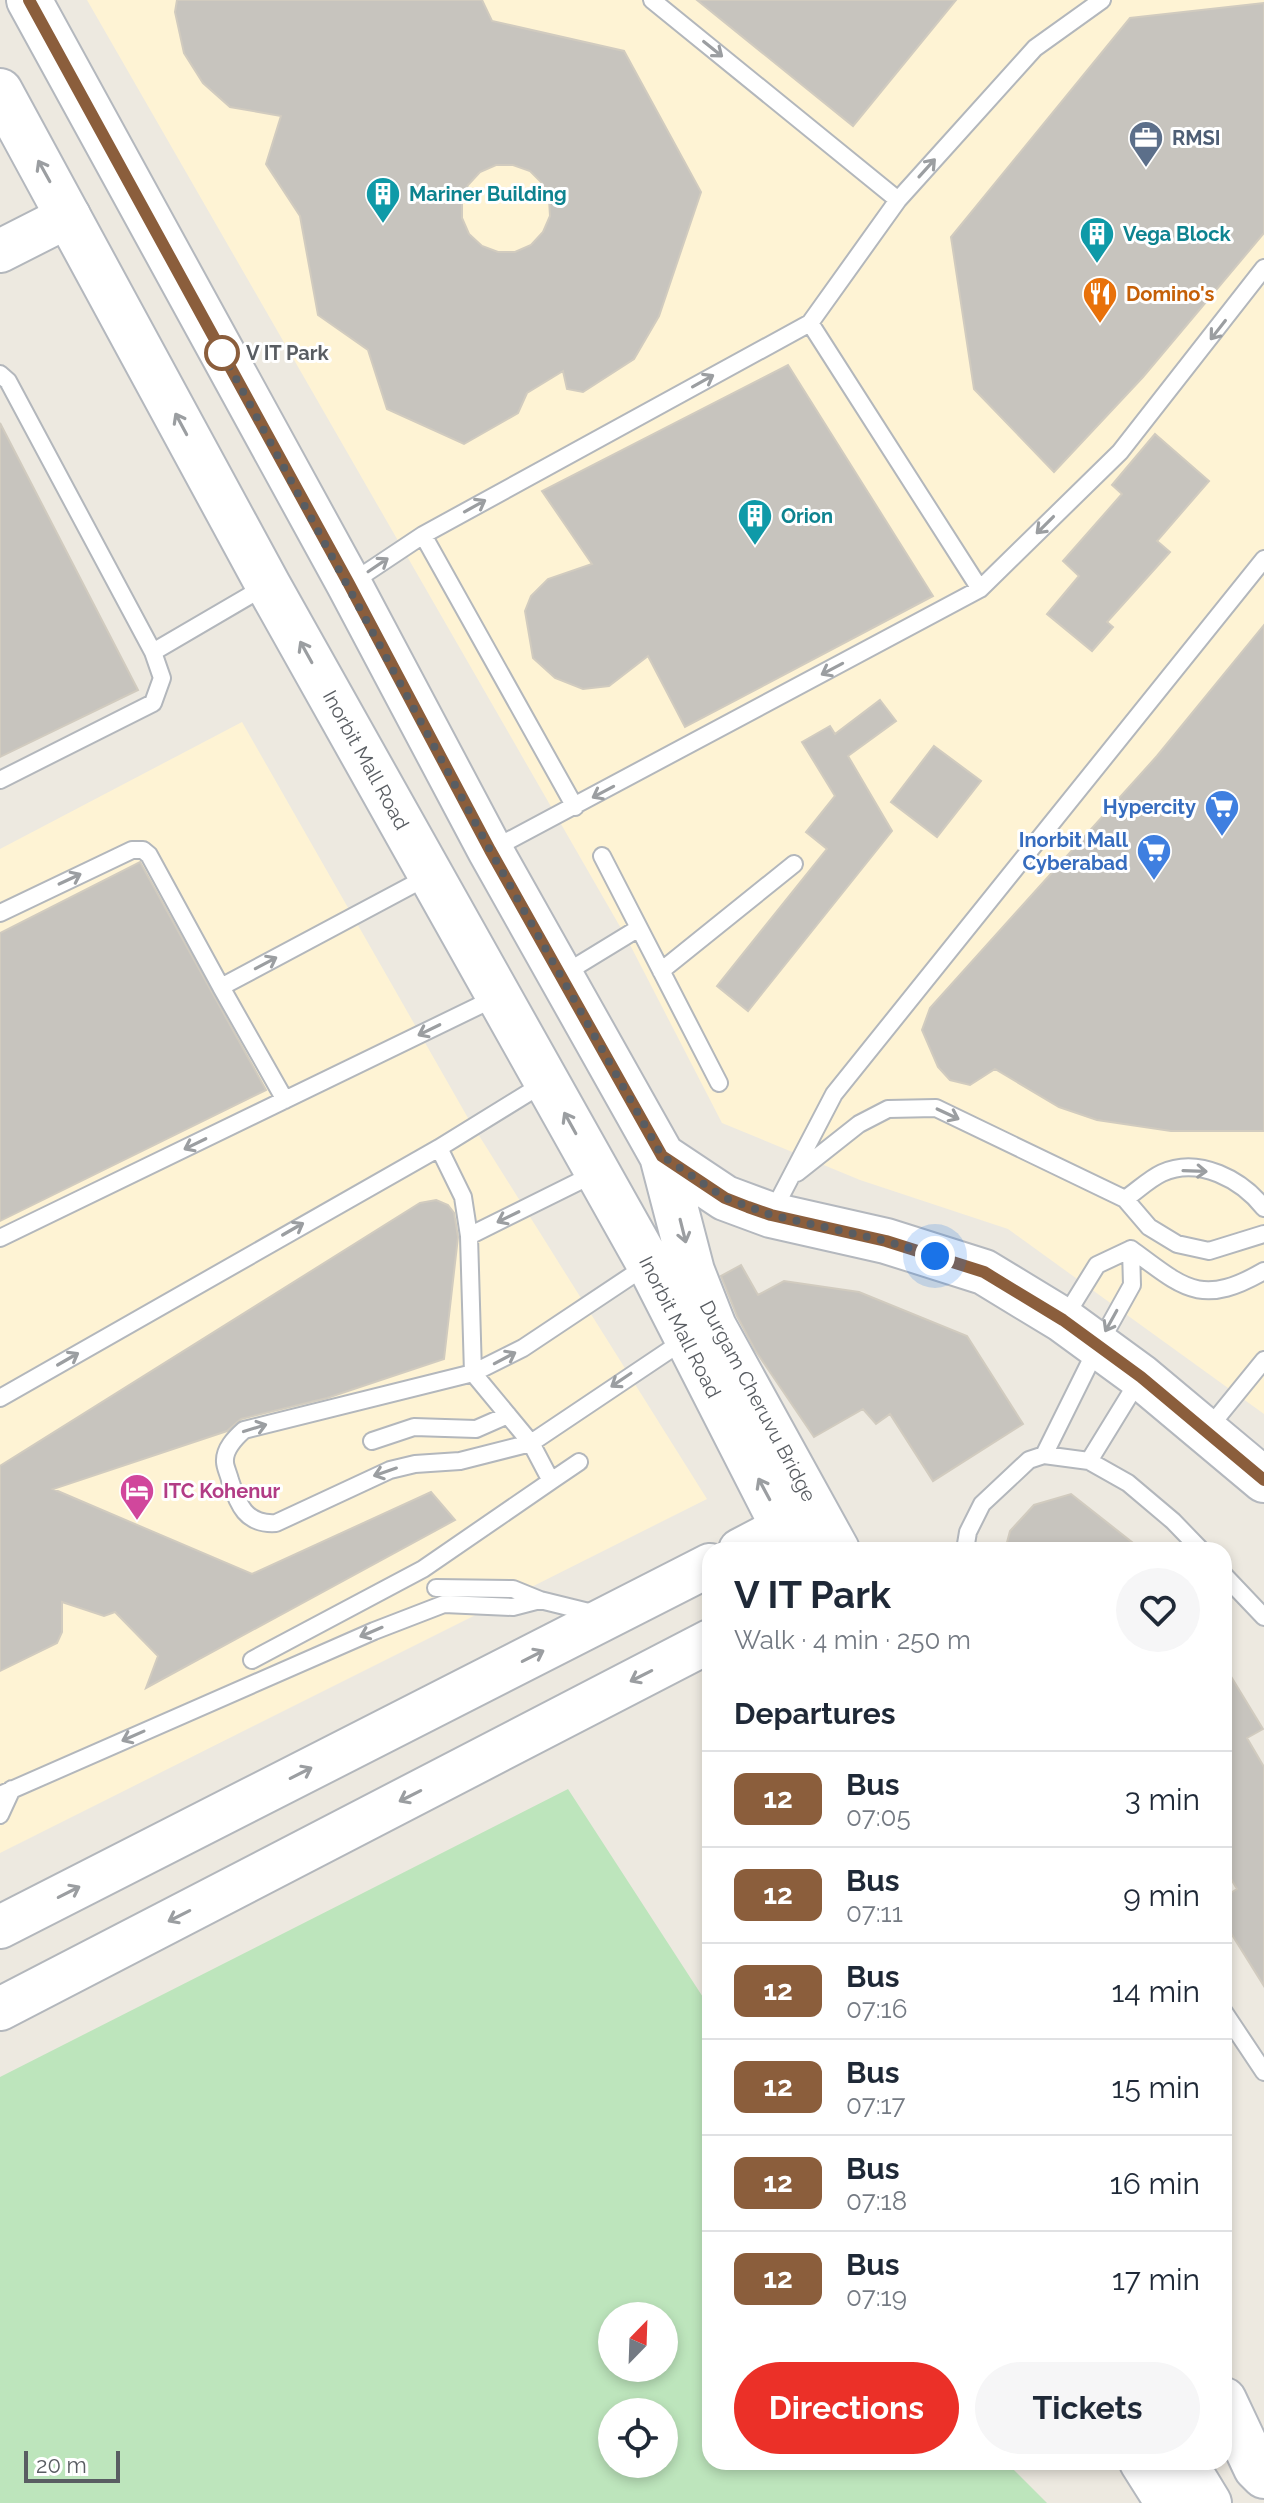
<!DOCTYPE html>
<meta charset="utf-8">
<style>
body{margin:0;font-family:Raleway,sans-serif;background:#f6f6f7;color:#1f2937;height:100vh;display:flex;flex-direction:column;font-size:30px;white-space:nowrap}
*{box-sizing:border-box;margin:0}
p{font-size:26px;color:#747a83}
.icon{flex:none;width:44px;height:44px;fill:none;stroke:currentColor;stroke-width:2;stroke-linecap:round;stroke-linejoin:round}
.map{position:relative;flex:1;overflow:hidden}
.drawer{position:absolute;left:702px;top:1542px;width:530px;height:928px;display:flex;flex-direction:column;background:#fff;border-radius:24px;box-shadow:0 4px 12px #0003}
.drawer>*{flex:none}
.badge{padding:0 16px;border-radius:12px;font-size:28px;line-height:52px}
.needle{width:52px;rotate:23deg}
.buttons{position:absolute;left:598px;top:2302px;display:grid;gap:16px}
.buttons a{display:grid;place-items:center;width:80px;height:80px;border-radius:50%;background:#fff;box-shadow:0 4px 12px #0003;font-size:40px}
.scale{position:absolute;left:24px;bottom:20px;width:96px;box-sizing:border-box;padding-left:8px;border:4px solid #595d62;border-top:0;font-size:22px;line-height:28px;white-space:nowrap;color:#595d62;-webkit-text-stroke:6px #fff;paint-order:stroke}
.you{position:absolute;width:40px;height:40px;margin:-20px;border:6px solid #fff;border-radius:50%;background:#1a73e8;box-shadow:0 0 0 12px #1a73e833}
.map>.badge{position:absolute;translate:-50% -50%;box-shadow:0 0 0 4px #fff}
h2{padding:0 32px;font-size:30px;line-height:72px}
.round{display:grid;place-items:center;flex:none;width:84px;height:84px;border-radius:42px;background:#f6f6f7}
.head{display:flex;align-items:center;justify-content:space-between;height:136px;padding:0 32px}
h1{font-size:38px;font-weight:700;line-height:60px}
.action{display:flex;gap:16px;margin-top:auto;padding:16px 32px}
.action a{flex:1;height:92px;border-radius:48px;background:#eb3028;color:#fff;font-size:32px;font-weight:700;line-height:92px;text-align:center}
.action a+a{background:#f6f6f7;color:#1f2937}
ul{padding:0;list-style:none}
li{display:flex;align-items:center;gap:24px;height:96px;padding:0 32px;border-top:2px solid #e0e1e3}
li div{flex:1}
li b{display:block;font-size:30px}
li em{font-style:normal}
li .badge{min-width:88px;font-weight:700;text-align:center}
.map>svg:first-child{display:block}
</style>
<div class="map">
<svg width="1264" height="2503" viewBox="0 0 1264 2503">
<rect width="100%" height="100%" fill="#ede9e0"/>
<path fill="#fef3d4" d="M87,0H1264V1414L1008,1229L860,1180L722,1123L626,937Z
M242,722L468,1118L707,1499L0,1853V849Z"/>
<path fill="#bde5bc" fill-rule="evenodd" d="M568,1789L710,2008V2462H1006L1047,2503H0V2077ZM612,2316H664V2368H612ZM612,2412H664V2464H612Z"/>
<path fill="#c7c4be" stroke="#d1cbbf" stroke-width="2" fill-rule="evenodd" d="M177,0H482L492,21L624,51L701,192L659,316L634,359L583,392L567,389L563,371L527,393L518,413L464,444L387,409L368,350L318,315L300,216L266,164L281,116L230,107L203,83L184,53L175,12ZM496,165H513L530,171L542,183L549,199L550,216L543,232L531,245L515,252H498L482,246L469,234L462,218V201L468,185L480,172Z
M697,0H956L853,126Z
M1264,3V233L1143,377L1054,472L974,389L951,237L1130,18Z
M788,365L933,596L685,727L648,656L609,686L583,689L555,678L533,658L525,611L531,596L548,579L592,564L542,491Z
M0,423L138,690L0,757Z
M1155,434L1209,481L1157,541L1170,552L1107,622L1113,627L1092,651L1047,614L1079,576L1063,561L1122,494L1112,485Z
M1264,625V1131H1171L1097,1120L1059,1107L995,1069L970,1085L950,1080L938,1067L922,1030L930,1008L1157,756Z
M880,700L896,721L848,756L892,831L748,1011L717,986L827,849L806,832L835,796L802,742L830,726L835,734Z
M934,746L981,781L937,837L891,802Z
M140,862L266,1090L0,1221V933Z
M436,1200L448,1205L454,1213L458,1237L444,1359L327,1398L241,1419L227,1431L53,1489L252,1574L431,1492L455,1520L146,1688L158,1656L115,1612L104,1616L62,1602V1632L57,1643L0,1671V1466L420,1203Z
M741,1265L758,1295L784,1281L859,1292L967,1336L1023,1424L933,1481L890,1414L876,1424L863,1409L814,1437L755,1350L737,1316L721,1276Z
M1071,1494L1142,1550H1005L1010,1531L1034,1505Z
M1224,1665L1263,1729L1247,1738L1264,1767V1986L1224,1922V1897L1237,1889L1224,1867Z"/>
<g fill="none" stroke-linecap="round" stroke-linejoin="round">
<defs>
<path id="service" d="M652,0L898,200
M810,323L980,589
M0,374L8,381L153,652L162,678L153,703L0,780
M423,535L575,807
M351,583L423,535L810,323L898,200L1035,48L1102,0
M153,652L266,586
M493,849L980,589L1120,452L1264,268
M602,856L719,1083
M0,913L132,850H143L149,855L221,987L429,876
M661,971L794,864
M562,975L639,928
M221,987L285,1100
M797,1173L859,1124L888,1109L936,1108L1125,1199L1149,1227L1177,1244L1209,1251L1264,1234
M1125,1199C1137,1191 1149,1179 1162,1173C1199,1156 1242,1180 1264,1208
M773,1211L834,1094L1264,559
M469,1236L596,1173
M0,1238L497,997
M1131,1249C1183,1287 1200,1308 1264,1271
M646,1266L523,1348L473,1373L244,1430C235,1438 224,1449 225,1462C225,1467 229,1475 230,1480C238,1505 246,1525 276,1523L390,1470L415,1464L460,1461L531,1443L686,1339
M0,1398L439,1148L546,1082
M1207,1430L1264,1360
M372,1441L414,1427L476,1429L508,1415
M1044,1455L1098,1346L1132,1285L1131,1249L1097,1265L1063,1320
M1089,1461L1140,1378
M551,1481L579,1462
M965,1550L968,1532L982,1504L1029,1460L1044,1455L1089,1461L1128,1483L1173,1521L1201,1550
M1224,1575L1264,1617
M436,1588L513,1589L540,1600
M252,1660L423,1569L551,1481L531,1443L473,1373L469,1236L463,1197L439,1148
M0,1795L374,1631L444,1604L513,1607L540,1600L597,1614
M0,1815L12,1789
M1224,2012L1264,2072"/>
<path id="tertiary" d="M0,251L69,216
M740,1550L784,1527
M0,1927L710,1565
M0,2009L710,1641"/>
<path id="secondary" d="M29,0L349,584L490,850L662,1156L725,1198L771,1215L886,1241L984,1272L1063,1320L1141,1377L1264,1480
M0,91L268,585L649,1264L795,1550
M662,1156L692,1271L714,1327L837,1550
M1224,2400L1256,2468L1264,2476
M1142,2462L1168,2503
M1184,2462L1209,2503"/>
</defs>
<use href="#service" stroke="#b3b7bc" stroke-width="20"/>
<use href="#tertiary" stroke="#b3b7bc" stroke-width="46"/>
<use href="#secondary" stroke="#b4b8be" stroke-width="48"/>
<use href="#service" stroke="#fff" stroke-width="16"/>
<use href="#tertiary" stroke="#fff" stroke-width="42"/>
<use href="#secondary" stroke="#fff" stroke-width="44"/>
</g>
<defs><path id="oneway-shaft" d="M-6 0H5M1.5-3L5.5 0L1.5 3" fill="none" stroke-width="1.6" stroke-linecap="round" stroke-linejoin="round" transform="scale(2)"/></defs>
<g stroke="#9b9ea1">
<use href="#oneway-shaft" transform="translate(713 49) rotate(39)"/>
<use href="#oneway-shaft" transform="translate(927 168) rotate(-48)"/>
<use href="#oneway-shaft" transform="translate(44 171) rotate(-119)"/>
<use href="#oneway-shaft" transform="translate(1218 330) rotate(128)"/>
<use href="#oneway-shaft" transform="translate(703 381) rotate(-29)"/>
<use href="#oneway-shaft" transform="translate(181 424) rotate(-118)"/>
<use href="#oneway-shaft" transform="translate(475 506) rotate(-29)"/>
<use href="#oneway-shaft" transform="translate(1045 525) rotate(135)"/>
<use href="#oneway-shaft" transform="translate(378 565) rotate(-34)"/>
<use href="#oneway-shaft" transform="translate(306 652) rotate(-119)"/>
<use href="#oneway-shaft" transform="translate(832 669) rotate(152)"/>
<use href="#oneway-shaft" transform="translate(603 792) rotate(152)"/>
<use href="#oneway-shaft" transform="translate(70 879) rotate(-25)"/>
<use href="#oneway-shaft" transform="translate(266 963) rotate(-28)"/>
<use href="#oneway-shaft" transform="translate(429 1030) rotate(154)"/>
<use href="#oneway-shaft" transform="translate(948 1114) rotate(25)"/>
<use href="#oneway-shaft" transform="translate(570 1123) rotate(-119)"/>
<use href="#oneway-shaft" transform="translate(195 1144) rotate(154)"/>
<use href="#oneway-shaft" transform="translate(1195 1171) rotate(2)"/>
<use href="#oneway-shaft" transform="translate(508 1217) rotate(154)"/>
<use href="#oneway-shaft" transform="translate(293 1229) rotate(-30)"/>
<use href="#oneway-shaft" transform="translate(683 1231) rotate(76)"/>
<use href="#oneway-shaft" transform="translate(1111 1321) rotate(119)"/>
<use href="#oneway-shaft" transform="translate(505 1358) rotate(-28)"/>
<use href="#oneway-shaft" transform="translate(68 1359) rotate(-30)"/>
<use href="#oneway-shaft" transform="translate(621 1380) rotate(146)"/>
<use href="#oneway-shaft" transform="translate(255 1428) rotate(-17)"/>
<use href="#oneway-shaft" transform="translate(385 1472) rotate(161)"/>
<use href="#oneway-shaft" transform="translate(764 1489) rotate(-118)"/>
<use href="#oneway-shaft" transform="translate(371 1632) rotate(157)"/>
<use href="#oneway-shaft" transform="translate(533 1656) rotate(-27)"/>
<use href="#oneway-shaft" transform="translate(641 1676) rotate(153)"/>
<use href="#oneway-shaft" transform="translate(133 1736) rotate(156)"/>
<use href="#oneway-shaft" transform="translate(301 1773) rotate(-27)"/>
<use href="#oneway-shaft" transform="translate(410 1796) rotate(153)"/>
<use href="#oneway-shaft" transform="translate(69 1892) rotate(-27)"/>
<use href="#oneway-shaft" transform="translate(179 1916) rotate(153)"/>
</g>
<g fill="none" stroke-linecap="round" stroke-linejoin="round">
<defs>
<path id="line" d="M29,0L349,584L490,850L662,1156L725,1198L748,1207L771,1215L886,1241L984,1272L1063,1320L1141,1377L1264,1480"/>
</defs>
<use href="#line" stroke="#fff" stroke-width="18"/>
<use href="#line" stroke="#8b5e3c" stroke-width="12"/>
<path stroke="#595d62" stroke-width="8" stroke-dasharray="0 14.4" d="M222,353L219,347L490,850L662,1156L725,1198L771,1215L886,1241L935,1256"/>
</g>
<defs>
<symbol id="office-pin" viewBox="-11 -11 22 30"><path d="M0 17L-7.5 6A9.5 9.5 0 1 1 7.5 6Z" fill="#5c6f8a" stroke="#fff"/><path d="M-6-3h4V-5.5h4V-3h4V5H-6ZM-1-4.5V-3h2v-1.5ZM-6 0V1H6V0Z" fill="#fff"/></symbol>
<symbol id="building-pin" viewBox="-11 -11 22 30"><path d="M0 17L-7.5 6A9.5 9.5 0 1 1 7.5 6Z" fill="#0f9aa8" stroke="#fff"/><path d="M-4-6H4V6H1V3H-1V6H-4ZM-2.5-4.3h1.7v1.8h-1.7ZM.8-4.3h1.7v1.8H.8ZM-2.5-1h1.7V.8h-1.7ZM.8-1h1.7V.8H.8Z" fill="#fff"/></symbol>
<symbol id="restaurant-pin" viewBox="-11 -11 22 30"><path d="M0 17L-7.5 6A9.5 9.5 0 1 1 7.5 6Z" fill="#e8710a" stroke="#fff"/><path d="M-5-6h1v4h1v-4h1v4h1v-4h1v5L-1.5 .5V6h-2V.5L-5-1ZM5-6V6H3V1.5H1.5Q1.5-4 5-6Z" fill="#fff"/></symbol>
<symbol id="supermarket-pin" viewBox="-11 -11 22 30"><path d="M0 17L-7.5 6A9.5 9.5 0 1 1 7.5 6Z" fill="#3f7fe0" stroke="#fff"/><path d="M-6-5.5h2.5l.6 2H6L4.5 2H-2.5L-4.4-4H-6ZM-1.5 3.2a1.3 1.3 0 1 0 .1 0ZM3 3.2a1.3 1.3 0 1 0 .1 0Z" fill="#fff"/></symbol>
<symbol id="hotel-pin" viewBox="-11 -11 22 30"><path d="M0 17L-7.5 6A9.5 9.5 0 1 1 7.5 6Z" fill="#d1479c" stroke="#fff"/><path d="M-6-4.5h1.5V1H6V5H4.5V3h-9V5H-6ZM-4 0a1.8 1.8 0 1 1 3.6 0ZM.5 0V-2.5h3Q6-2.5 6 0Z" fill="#fff"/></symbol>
</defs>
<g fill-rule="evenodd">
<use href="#office-pin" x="1126" y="118" width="40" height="54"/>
<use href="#building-pin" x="363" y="174" width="40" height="54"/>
<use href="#building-pin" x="1077" y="214" width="40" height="54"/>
<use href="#restaurant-pin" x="1080" y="274" width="40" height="54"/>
<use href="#building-pin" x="735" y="496" width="40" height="54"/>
<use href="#supermarket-pin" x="1202" y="787" width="40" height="54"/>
<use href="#supermarket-pin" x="1134" y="831" width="40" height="54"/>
<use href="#hotel-pin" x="117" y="1471" width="40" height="54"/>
</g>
<circle fill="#fff" stroke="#8b5e3c" stroke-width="4" cx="222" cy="353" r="16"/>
<g text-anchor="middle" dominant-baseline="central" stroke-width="6" stroke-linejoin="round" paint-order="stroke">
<g font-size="20" font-weight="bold" fill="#4e5e75" stroke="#fff" text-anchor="start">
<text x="1172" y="138">RMSI</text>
</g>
<g font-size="20" font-weight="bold" fill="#0d838f" stroke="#fff" text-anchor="start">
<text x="409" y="194">Mariner Building</text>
<text x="1123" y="234">Vega Block</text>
<text x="781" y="516">Orion</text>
</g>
<g font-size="20" font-weight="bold" fill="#c56008" stroke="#fff" text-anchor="start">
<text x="1126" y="294">Domino's</text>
</g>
<g font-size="20" font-weight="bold" fill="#595d62" stroke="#fff" text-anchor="start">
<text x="246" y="353">V IT Park</text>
</g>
<g font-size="20" fill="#595d62" stroke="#fff">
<text transform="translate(366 760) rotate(61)">Inorbit Mall Road</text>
<text transform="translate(680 1327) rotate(63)">Inorbit Mall Road</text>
<text transform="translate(758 1401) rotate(62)">Durgam Cheruvu Bridge</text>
</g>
<g font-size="20" font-weight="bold" fill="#366cbe" stroke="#fff" text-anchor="end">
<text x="1196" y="807">Hypercity</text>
<text x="1128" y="840">Inorbit Mall<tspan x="1128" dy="23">Cyberabad</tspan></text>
</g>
<g font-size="20" font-weight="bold" fill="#b23c85" stroke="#fff" text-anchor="start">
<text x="163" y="1491">ITC Kohenur</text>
</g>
</g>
</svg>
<div class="buttons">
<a><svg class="needle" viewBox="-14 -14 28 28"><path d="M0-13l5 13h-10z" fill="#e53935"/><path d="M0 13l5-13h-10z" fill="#747a83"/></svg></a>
<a><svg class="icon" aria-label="locate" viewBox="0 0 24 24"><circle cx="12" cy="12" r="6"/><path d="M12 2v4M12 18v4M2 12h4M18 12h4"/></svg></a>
</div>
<div class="scale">20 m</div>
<div class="you" style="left:935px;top:1256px"></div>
<section class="drawer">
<div class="head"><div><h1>V IT Park</h1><p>Walk · 4 min · 250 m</p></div><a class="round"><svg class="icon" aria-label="heart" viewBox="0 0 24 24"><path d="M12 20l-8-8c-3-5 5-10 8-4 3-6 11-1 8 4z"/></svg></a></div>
<h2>Departures</h2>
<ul>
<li><span class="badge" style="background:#8b5e3c;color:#fff">12</span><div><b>Bus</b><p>07:05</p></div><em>3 min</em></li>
<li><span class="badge" style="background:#8b5e3c;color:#fff">12</span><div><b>Bus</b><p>07:11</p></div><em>9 min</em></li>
<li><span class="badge" style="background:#8b5e3c;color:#fff">12</span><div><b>Bus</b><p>07:16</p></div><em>14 min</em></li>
<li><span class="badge" style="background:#8b5e3c;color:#fff">12</span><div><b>Bus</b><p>07:17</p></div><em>15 min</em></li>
<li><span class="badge" style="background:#8b5e3c;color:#fff">12</span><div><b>Bus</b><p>07:18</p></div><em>16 min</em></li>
<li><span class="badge" style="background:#8b5e3c;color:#fff">12</span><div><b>Bus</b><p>07:19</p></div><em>17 min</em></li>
</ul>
<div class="action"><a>Directions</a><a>Tickets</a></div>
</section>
</div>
